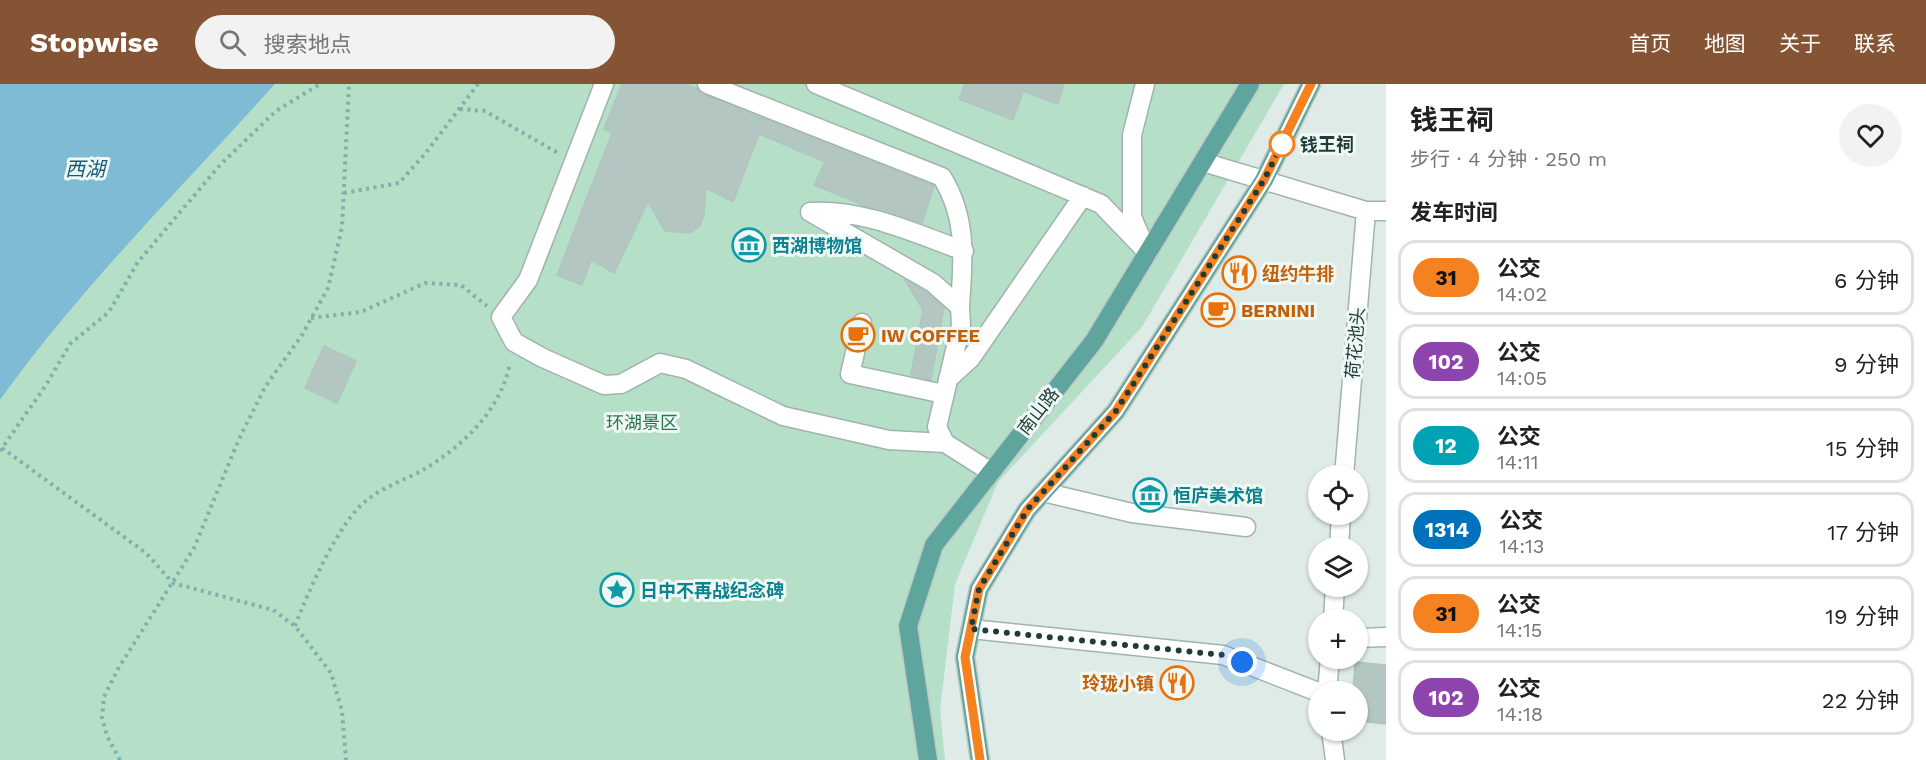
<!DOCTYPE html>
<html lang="zh">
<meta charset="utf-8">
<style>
body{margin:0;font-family:"Work Sans","Noto Sans SC",sans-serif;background:#f2f2f2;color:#222;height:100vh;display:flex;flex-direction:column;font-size:22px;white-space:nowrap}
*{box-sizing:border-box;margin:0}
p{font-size:20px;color:#767676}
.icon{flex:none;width:33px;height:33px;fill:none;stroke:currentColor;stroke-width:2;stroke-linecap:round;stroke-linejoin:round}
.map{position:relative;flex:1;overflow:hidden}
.details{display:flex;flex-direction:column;background:#fff;width:540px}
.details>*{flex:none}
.badge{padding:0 12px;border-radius:20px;font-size:21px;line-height:39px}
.fabs{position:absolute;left:1308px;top:381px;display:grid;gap:12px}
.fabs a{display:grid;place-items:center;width:60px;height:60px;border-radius:50%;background:#fff;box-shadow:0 2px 4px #0004;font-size:30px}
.you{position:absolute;width:30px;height:30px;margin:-15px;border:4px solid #fff;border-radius:50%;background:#1a73e8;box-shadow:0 0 0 9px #1a73e833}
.map>.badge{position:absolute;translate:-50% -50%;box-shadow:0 0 0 3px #fff}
h2{padding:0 24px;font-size:22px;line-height:54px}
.round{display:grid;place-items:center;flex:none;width:63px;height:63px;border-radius:32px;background:#f2f2f2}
.head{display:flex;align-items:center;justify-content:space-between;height:102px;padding:0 24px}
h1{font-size:28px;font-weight:700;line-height:45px}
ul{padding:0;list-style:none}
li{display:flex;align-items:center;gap:18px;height:75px;margin:0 12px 9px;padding:0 12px;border:3px solid #e0e0e0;border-radius:18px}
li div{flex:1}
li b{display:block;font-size:22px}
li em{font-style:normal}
li .badge{min-width:66px;font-weight:700;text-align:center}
header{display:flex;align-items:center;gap:36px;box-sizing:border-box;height:84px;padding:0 30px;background:#855434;color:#fff}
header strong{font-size:28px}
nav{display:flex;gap:33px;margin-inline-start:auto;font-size:21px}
.search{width:420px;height:54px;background:#f2f2f2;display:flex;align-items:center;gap:15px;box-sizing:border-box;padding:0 21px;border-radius:33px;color:#767676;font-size:22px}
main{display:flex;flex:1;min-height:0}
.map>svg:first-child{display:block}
</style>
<header>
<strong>Stopwise</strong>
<div class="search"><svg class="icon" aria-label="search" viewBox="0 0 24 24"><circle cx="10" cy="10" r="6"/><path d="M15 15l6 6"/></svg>搜索地点</div>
<nav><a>首页</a><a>地图</a><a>关于</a><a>联系</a></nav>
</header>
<main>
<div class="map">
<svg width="1386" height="676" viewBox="0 0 1386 676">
<rect width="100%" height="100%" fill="#deebe7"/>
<path fill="#b5dfc7" d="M0,0H1284L1142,243L998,398L955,500L940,626L945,676H0Z"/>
<path fill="#80bbd6" d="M0,0H275C183,102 80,204 0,316Z"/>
<path fill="#b3c6c1" stroke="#b0c5c0" stroke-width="1.5" d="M622,0H686L697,5L703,10L934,102L922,139L868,123L814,101L825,78L759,50L733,118L706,104L704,132L699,143L690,149L665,147L648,118L614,189L591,176L582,201L557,191L612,49L604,45Z
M965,0H1064L1058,20L1023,7L1013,36L959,15Z
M905,196L926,208L944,223L931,296L911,291L923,226Z
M324,262L356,277L337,319L305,304Z
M1355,578L1386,581V640L1358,637V608H1353Z"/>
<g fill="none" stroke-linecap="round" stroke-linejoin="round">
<defs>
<path id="minor" d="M604,0L528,196L501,233L514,258L543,274L604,301L621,300L660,279L686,285L783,332L889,356L945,359
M707,0L942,93C968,136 963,175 960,223
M816,0L1101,120L1148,169
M1203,78L1366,127H1386
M1142,156L1132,133V51L1145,0
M964,167C914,149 864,125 810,128L933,199L960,223L961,241L937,343L945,359L991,388
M862,239L850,290L944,310
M948,295L971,274L1083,112
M1344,392L1366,127
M1043,408L1132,429L1246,443
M1339,464L1341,430
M1333,536L1335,502
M971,545L1223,571L1318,608
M1358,554L1386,553
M1327,608L1330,574
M1331,646L1335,676"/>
<path id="major" d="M928,676L908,542L934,461L1094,257L1250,0
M980,676L965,573L979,505L1027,426L1116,327L1264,96L1311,0"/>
</defs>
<use href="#minor" stroke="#a1b3af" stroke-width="21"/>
<use href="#major" stroke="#c0c8c8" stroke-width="21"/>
<path stroke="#7cb2a9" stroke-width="4" stroke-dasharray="3 4.5" stroke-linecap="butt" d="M460,25L485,27L558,69
M344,109L399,99L425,70L478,0
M311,234L361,228L425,199L461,201L487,222
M2,364L146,469L173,499L273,526L295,542L331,589L342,627L346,676
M0,367L46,301L70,260L109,228L138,178L220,81L276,27L320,0
M295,542C308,508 339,437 367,416C383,403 405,396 423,386C463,362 501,326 510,279
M120,676L107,652L102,634L104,613L118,585L194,464L239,355L265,303L302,251L328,204L342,143L349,0"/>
<use href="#minor" stroke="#fff" stroke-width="18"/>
<use href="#major" stroke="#5ea59e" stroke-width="18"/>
</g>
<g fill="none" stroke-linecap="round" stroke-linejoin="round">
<defs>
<path id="line" d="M980,676L965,573L979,505L1027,426L1116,327L1264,96L1311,0"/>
</defs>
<use href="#line" stroke="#fff" stroke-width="14"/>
<use href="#line" stroke="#f58220" stroke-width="9"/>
<path stroke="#1e3c39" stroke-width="6" stroke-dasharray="0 10.8" d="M1242,578L1223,571L971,545L979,505L1027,426L1116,327L1264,96L1282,60"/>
</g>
<defs>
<symbol id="museum-ring" viewBox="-11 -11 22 22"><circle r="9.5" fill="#eff8f4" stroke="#0f9aa8" stroke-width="1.5"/><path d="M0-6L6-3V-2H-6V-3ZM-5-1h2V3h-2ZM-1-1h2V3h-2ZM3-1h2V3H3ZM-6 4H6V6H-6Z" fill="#0f9aa8"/></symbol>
<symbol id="restaurant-ring" viewBox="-11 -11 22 22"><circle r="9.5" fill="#eff8f4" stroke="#e8710a" stroke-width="1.5"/><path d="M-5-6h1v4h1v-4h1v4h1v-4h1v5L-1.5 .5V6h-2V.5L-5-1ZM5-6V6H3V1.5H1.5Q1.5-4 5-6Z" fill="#e8710a"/></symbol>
<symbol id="cafe-ring" viewBox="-11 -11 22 22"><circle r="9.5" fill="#eff8f4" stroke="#e8710a" stroke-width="1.5"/><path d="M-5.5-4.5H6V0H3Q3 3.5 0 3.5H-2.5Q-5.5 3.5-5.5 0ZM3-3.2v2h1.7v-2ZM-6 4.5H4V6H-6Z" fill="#e8710a"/></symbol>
<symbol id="sight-ring" viewBox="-11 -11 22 22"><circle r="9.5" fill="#eff8f4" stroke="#0f9aa8" stroke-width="1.5"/><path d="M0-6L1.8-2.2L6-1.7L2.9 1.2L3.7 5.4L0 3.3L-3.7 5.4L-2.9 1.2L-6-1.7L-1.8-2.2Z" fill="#0f9aa8"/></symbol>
</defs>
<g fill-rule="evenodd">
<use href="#museum-ring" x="730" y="142" width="38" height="38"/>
<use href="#restaurant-ring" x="1220" y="170" width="38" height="38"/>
<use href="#cafe-ring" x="1199" y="207" width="38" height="38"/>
<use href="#cafe-ring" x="839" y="232" width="38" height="38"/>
<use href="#museum-ring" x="1131" y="392" width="38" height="38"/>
<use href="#sight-ring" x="598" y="487" width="38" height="38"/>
<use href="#restaurant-ring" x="1158" y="580" width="38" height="38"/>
</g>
<circle fill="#fff" stroke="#f58220" stroke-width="3" cx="1282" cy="60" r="12"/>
<g text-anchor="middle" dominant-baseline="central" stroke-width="6" stroke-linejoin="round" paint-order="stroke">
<g font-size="18" font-weight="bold" fill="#1e3c39" stroke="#eff8f4" text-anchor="start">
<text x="1300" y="60">钱王祠</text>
</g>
<g font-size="18" font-weight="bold" fill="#0d838f" stroke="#eff8f4" text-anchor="start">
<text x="772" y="161">西湖博物馆</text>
<text x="1173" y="411">恒庐美术馆</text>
<text x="640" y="506">日中不再战纪念碑</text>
</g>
<g font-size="18" font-weight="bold" fill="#c56008" stroke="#eff8f4" text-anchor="start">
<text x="1262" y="189">纽约牛排</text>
<text x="1241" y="226">BERNINI</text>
<text x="881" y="251">IW COFFEE</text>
<text x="1154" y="599" text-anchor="end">玲珑小镇</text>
</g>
<g font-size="18" fill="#1e3c39" stroke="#eff8f4">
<text transform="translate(1355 259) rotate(-85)">荷花池头</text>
<text transform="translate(1038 327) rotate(-52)">南山路</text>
</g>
<g font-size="18" fill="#257651" stroke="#eff8f4">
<text x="642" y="338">环湖景区</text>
</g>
<g font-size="20" font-style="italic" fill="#145a7d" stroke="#eff8f4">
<text x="85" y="85">西湖</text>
</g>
</g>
</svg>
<div class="fabs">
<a><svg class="icon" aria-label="locate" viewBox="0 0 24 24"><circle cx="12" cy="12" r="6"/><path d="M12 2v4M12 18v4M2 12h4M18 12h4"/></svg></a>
<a><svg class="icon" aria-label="layers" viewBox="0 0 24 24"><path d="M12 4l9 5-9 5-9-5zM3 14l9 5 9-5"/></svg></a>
<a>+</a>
<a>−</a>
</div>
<div class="you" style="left:1242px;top:578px"></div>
</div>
<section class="details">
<div class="head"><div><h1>钱王祠</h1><p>步行 · 4 分钟 · 250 m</p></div><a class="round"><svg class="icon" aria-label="heart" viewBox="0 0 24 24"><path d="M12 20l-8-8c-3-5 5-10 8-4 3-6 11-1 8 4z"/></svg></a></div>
<h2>发车时间</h2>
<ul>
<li><span class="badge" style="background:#f58220;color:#111">31</span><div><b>公交</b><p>14:02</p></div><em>6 分钟</em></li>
<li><span class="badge" style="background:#8e44ad;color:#fff">102</span><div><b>公交</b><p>14:05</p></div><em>9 分钟</em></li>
<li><span class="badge" style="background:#00a3b4;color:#fff">12</span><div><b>公交</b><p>14:11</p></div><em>15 分钟</em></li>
<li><span class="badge" style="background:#0072bc;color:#fff">1314</span><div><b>公交</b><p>14:13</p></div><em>17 分钟</em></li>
<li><span class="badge" style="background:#f58220;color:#111">31</span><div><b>公交</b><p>14:15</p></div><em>19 分钟</em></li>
<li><span class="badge" style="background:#8e44ad;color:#fff">102</span><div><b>公交</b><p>14:18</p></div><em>22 分钟</em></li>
</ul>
</section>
</main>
